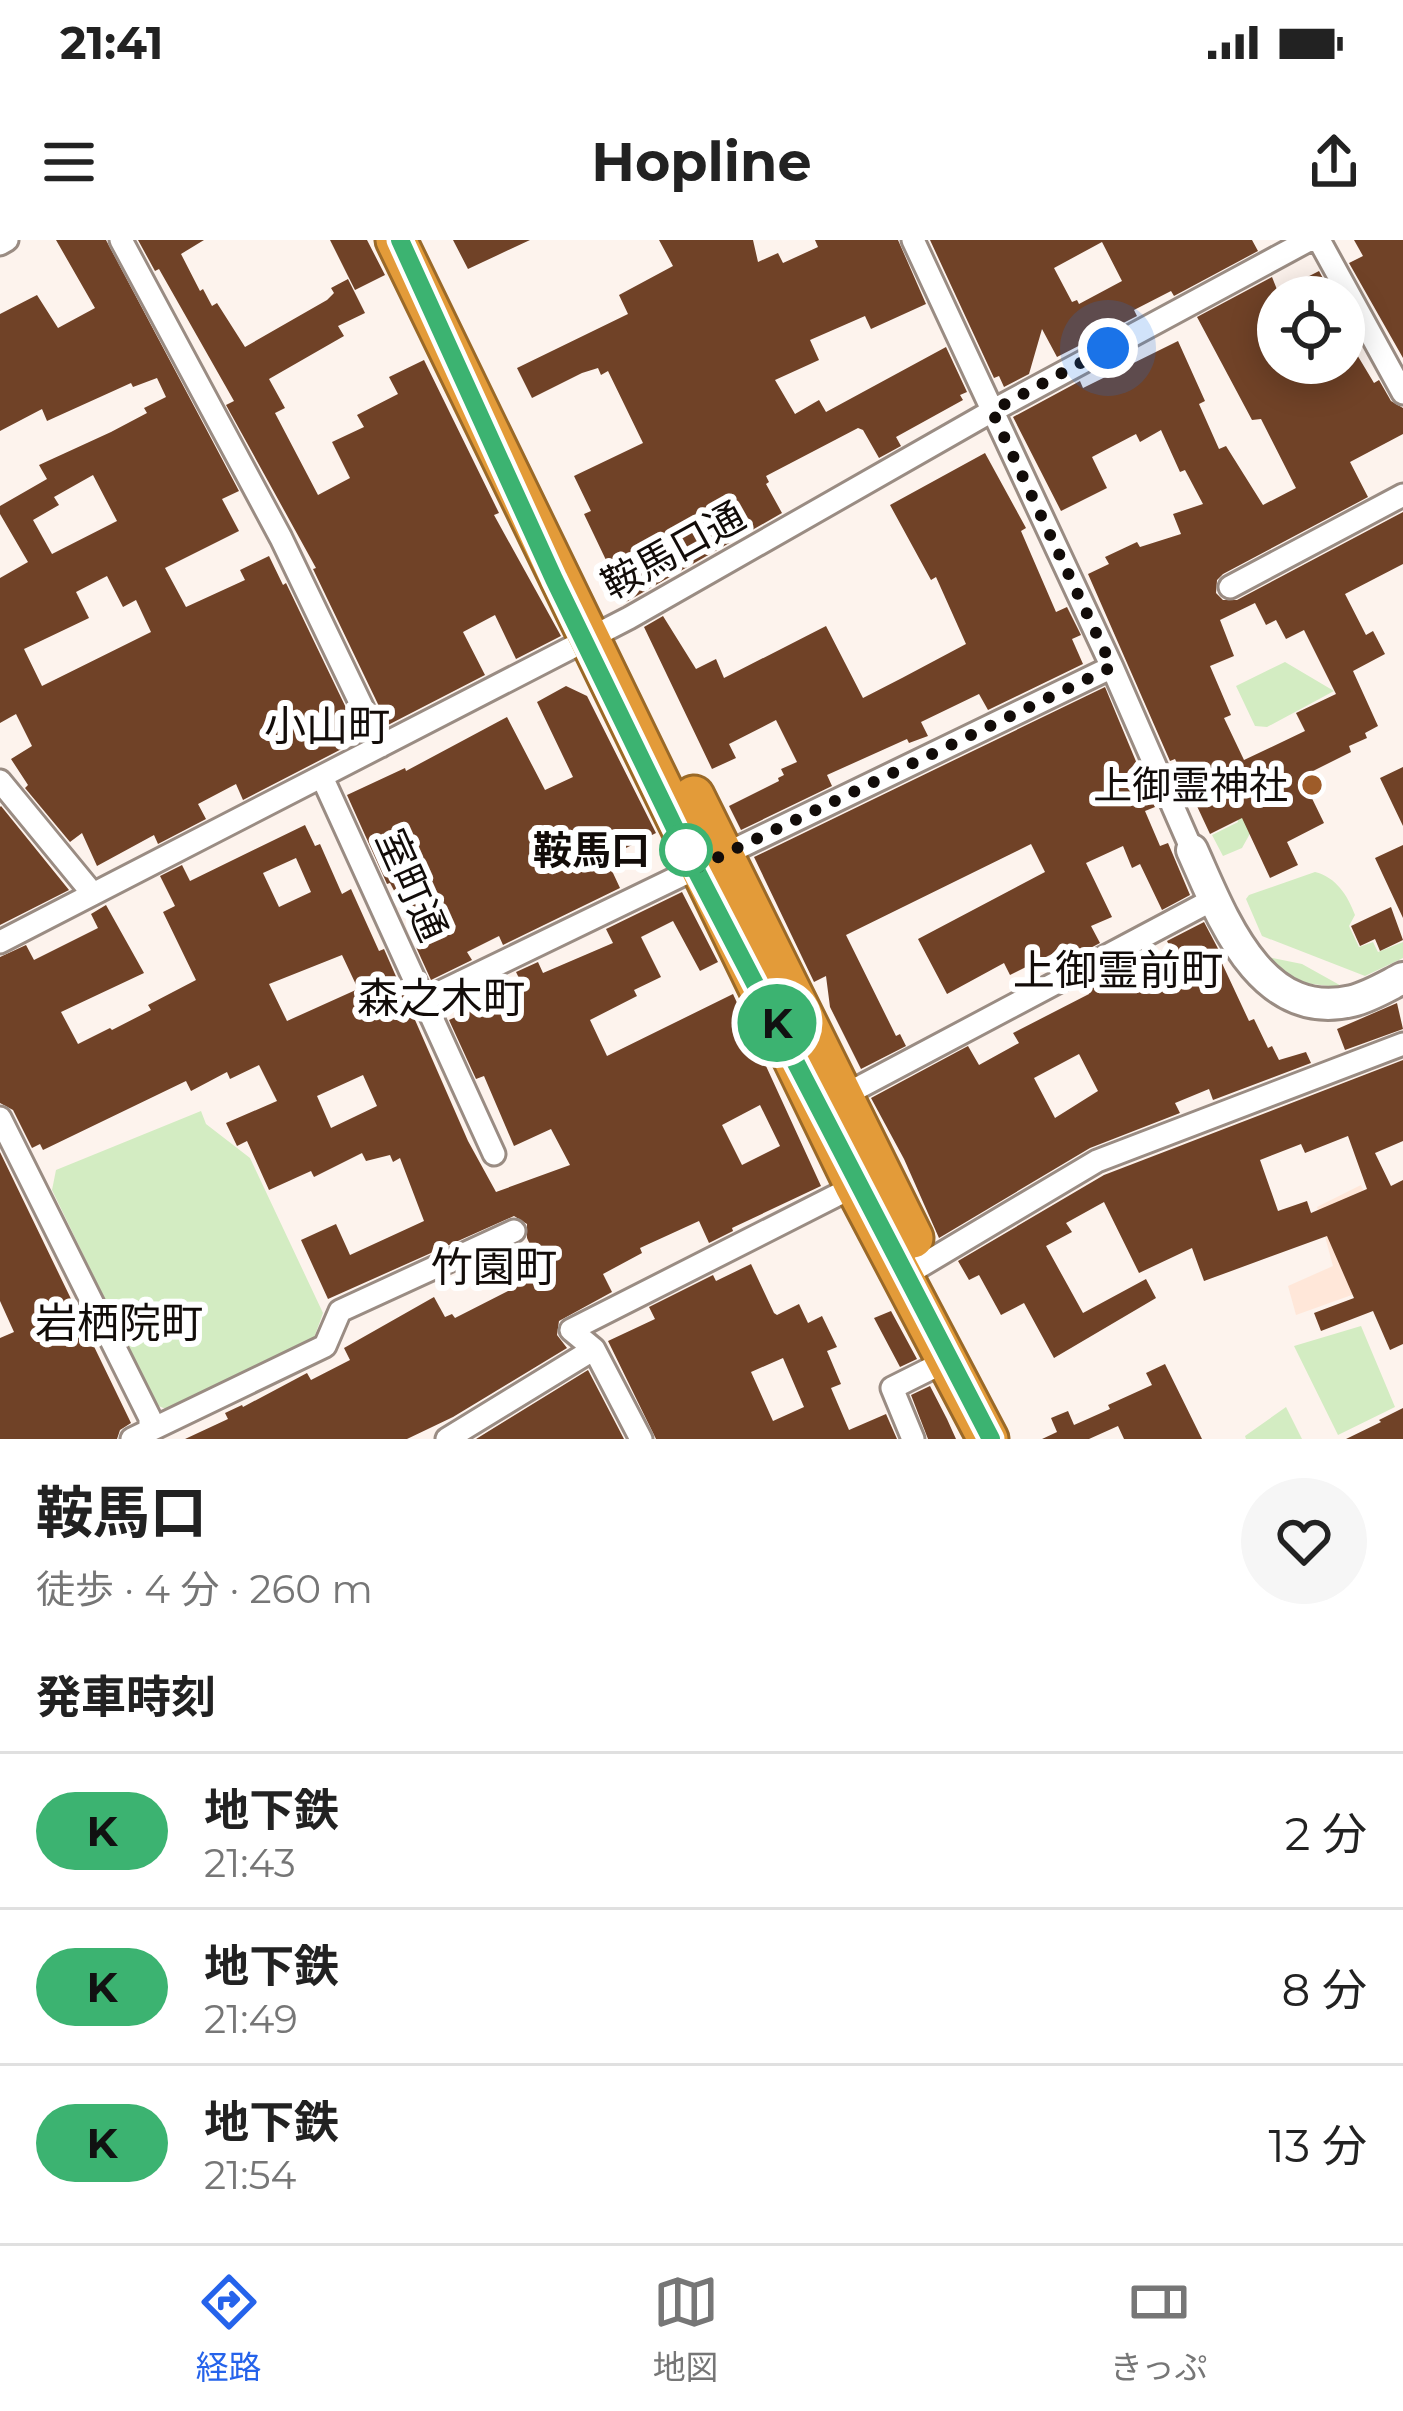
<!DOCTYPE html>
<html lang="ja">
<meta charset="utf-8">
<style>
body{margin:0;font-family:Montserrat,"Noto Sans JP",sans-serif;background:#f6f6f6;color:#222;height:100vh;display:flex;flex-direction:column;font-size:45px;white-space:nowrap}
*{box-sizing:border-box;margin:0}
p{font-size:39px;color:#767676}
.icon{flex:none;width:66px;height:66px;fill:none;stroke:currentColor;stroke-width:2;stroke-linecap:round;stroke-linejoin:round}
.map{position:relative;height:1199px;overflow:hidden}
.side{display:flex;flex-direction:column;background:#fff;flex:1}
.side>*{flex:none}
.badge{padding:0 24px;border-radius:39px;font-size:42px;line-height:78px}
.buttons{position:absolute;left:1257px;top:36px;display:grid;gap:24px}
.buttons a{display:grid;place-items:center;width:108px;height:108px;border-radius:50%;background:#fff;box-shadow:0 6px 30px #0003;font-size:60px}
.you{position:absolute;width:60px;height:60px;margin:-30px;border:9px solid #fff;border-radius:50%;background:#1a73e8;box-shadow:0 0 0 18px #1a73e833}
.map>.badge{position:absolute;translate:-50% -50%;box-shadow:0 0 0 6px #fff}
h2{padding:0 36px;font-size:45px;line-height:108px}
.round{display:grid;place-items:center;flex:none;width:126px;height:126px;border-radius:63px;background:#f6f6f6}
.overview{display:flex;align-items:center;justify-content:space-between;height:204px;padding:0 36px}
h1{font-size:57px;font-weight:700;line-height:90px}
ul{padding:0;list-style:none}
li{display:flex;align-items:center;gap:36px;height:156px;padding:0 36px;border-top:3px solid #e0e0e0}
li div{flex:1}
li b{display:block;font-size:45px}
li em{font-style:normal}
li .badge{min-width:132px;font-weight:700;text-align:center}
.status{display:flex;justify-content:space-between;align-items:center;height:84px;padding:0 60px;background:#fff;direction:ltr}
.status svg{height:33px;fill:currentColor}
header{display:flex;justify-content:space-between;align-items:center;height:156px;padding:0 36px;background:#fff;font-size:54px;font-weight:700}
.menu{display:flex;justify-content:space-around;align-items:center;height:168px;border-top:3px solid #e0e0e0;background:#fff;font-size:33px;color:#767676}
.menu a{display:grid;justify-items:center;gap:6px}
.menu .selected{color:#2563eb}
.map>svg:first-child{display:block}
</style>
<div class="status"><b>21:41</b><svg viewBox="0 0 49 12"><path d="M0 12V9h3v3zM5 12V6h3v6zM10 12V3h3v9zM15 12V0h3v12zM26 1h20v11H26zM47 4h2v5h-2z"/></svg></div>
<header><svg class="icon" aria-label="menu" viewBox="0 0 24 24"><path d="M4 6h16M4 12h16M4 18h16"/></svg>Hopline<svg class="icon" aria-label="share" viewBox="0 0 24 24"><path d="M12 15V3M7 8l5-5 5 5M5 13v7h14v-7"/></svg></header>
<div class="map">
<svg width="1403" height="1199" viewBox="0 0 1403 1199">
<rect width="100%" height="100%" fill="#fdf3ed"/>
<path fill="#ffe7d9" d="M1361,945L1402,1037L1296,1075L1288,1046L1333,1026L1317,967Z"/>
<path fill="#d3ecc2" d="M1285,422L1334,451L1267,487L1255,486L1236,446Z
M1240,569L1252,590L1242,608L1223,616L1212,595L1238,582L1236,574Z
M1315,632C1336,637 1348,656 1355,675L1349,686L1359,707L1373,702L1378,712L1403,702V718L1365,736L1262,696L1246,659L1249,655Z
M1262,716L1302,724L1345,748L1296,742Z
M201,871L206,884L250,918L323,1073L314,1098L166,1169L156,1165L52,950L56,930Z
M1361,1086L1395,1167L1338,1195L1294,1106Z
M1286,1167L1302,1199H1246L1245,1196Z"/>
<path fill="#704227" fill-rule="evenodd" d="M56,0H106L239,251L222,259L239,291L165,328L186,367L245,340L240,330L269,316L283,345L286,343L361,499L243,560L236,544L198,564L206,579L158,604L154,595L97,626L82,593L70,602L25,548L28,545L11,519L32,506L16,474L0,483V338L28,322L0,274V266L47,239L39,225L111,192L147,173L144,168L166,157L157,138L133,147L131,143L47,181L42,169L0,191V74L37,55L58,88L95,68ZM93,235L117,281L52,314L33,280L59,265L54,257ZM107,336L123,367L136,360L151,392L42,446L24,409L89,378L76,352Z
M138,0H204L181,14L200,51L203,49L212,66L217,63L245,107L327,60L334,53L331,48L348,39L365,73L338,86L344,96L269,139L285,168L275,173L318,255L350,238L332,202L364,187L357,175L398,154L389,137L424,120L499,273L494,275L561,396L516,419L495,375L463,392L485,435L388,485L313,329L316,328L226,165L234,161L159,29L155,31Z
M330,0H367L385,35L355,50Z
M453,0H530L468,29Z
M659,0H753L758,22L778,13L783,23L818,7L815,0H898L926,64L871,89L865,76L810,100L819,120L775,140L795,174L819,160L826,172L946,107L967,152L960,155L963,160L896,197L901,206L879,218L863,190L858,188L766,236L769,242L766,244L782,273L626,362L584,274L591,271L574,236L643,203L608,131L601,135L598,128L582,133L532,158L517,128L628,74L619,55L673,26Z
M930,0H1252L1258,11L1174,56L1171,51L1134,70L1137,76L1057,117L1042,89L1029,134L1004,147L999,136L994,138ZM1102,2L1122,41L1079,64L1077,60L1072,62L1054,28Z
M1354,0H1403V118L1349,23L1363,16Z
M1319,31L1333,57H1278V123H1344V93L1374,143L1379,140L1391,161L1403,168V194L1350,222L1368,257L1223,334L1217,340L1216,353L1223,360H1237L1403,272V324L1345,354L1366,395L1373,391L1385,414L1353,431L1378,486L1365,493L1367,498L1349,506L1351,512L1313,531L1316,539L1305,544L1324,583L1287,602L1298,625L1270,638L1242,578L1210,594L1175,519L1170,521L1088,334L1109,324L1105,317L1137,302L1140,307L1181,294L1173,274L1203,264L1185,230L1180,232L1161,190L1140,202L1136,194L1092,217L1107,248L1061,271L1013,177L1080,141L1083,148L1178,101L1205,161L1199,164L1219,209L1226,206L1263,265L1296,248L1261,179L1252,180L1197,77L1272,37L1278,52ZM1255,363L1266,385L1276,380L1286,399L1304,390L1336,454L1296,473L1305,491L1244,520L1224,478L1231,475L1210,426L1234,416L1220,380Z
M985,213L1026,288L1021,291L1056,372L1067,367L1081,395L1072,399L1083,424L988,470L979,454L921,482L928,496L909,503L907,499L827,535L832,546L741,590L729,566L779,541L778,538L784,535L781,529L797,522L776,480L729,504L736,518L712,529L644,387L663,376L696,429L716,419L724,438L826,386L863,458L902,438L966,404L936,337L931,340L890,265Z
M566,446L587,456L656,593L606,618L620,648L503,705L499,696L467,712L472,720L431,740L411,696L417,694L390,643L387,644L347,555L405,528L406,531L507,477L545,550L573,537L537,462Z
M1105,447L1155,567L1145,571L1160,606L1168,603L1190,655L1162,670L1140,624L1132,628L1123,606L1086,623L1112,677L1091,686L1100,703L1073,717L1068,706L1010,735L1004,723L947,754L918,699L1045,632L1031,604L846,695L896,796L900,794L906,806L861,829L830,767L826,736L814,742L754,617Z
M1403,527V586L1380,538Z
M1,566L69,650L0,685V567Z
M305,585L315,606L320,604L342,654L351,649L379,711L384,709L468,901L496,952L570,925L551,889L514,906L484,836L476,839L449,780L523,746L516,732L538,722L543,733L613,703L606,689L682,652L718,722L700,731L673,681L641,697L661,737L634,750L637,756L590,780L607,816L733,754L821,946L732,988L733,991L709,1003L699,981L640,1008L642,1013L603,1034L612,1052L559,1081L557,1095L567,1108L453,1177L407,1199H185L228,1179L225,1173L242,1165L243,1167L307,1133L311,1140L350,1120L344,1108L434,1057L445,1077L452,1074L455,1078L543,1033L527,998V984L514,976L328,1059L301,1000L336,984L350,1015L424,981L400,918L393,922L390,915L366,921L362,913L314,937L311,931L269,950L247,901L237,906L226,883L277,861L259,825L230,839L227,832L191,851L186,841L43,910L40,904L32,908L13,870L0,863V717L26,705L34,720L98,688L91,674L106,665L144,733L61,772L78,804L110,788L112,790L151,770L148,765L196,740L163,672L175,666L160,636L182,625L190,641ZM296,618L311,652L279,667L263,633ZM342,715L358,749L287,781L269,744ZM363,835L377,866L331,888L317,856ZM760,865L780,906L742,925L722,885Z
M1403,605V678L1375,618Z
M1391,667L1403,700L1380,711L1375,699L1360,706L1351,686Z
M1204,682L1223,718L1220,719L1249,781L1254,779L1268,808L1272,806L1279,820L1306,812L1311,823L1213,860L1209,849L1175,863L1180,873L1090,908L939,998L904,919L871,858L968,806L979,825L1019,803L1013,793L1089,754L1086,744L1170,707L1167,701ZM1079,814L1098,851L1055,878L1034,838Z
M1397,763L1403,789L1345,810L1337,789Z
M1403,820V901L1375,913L1391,946L1403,940V1104L1390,1110L1373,1071L1321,1091L1314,1073L1354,1058L1327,996L1204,1041L1192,1008L1139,1033L1104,962L1066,983L1072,992L1046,1006L1083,1073L1146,1039L1156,1058L1054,1118L1024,1063L1001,1075L979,1035L969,1040L958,1021L1104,935ZM1348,896L1367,949L1311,973L1307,961L1278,971L1260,920L1301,904L1305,913Z
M0,912L131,1183L120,1190L117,1199H0V1098L14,1092L0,1061Z
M751,1024L774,1073L777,1075L799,1064L808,1083L822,1076L837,1107L827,1111L841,1144L831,1148L849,1190L886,1174L897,1199H656L608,1101L655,1079L649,1067L713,1035L716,1041ZM783,1118L804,1167L773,1181L751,1132Z
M891,1071L917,1119L900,1127L874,1078Z
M1165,1124L1202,1199H1124L1118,1186L1089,1199H1042L1057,1192L1051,1178L1068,1171L1074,1185L1110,1169L1108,1165L1152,1145L1146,1133Z
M588,1130L624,1199H476Z
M930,1146L947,1179L956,1199H928L911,1155Z
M1403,1168V1199H1346L1381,1182L1379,1180Z"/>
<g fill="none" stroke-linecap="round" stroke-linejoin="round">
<defs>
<path id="street" d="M121,0L281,298L381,506
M913,0L1112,427L1192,610
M1319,0L1403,153
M0,4L7,0
M1230,347L1403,255
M322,537L494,914
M0,541L93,654
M0,702L629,378L992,171L1309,0
M424,760L1112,427
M839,858L1214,659
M0,878L150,1178V1190
M904,1036L1097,921L1403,804
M132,1199L325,1106L340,1071L514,991
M447,1199L594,1109
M641,1199L594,1109L571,1090L855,946
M913,1199L892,1148L948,1120"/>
<path id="secondary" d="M1192,610C1221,674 1259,783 1352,761C1369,757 1387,746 1403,738"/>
<path id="highway" d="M396,0L855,946L988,1199
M694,556L913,998"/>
</defs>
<use href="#street" stroke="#9a8c83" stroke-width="27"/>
<use href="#secondary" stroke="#9a8c83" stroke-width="36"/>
<use href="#highway" stroke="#9a6928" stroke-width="45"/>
<use href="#street" stroke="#fff" stroke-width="21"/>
<use href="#secondary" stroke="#fff" stroke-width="30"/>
<use href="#highway" stroke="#e39b39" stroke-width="39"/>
</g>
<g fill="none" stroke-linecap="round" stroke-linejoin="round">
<defs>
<path id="line" d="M400,0L554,339L684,607L991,1199"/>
</defs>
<use href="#line" stroke="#fff" stroke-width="27"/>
<use href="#line" stroke="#3cb371" stroke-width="18"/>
<path stroke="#120c09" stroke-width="12" stroke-dasharray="0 21.6" d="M686,610L698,627L1112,427L992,171L1108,108"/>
</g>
<circle fill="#9e5c29" stroke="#fff" stroke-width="4.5" cx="1312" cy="545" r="12"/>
<circle fill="#fff" stroke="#3cb371" stroke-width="6" cx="686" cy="610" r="24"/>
<g text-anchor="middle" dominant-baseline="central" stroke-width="12" stroke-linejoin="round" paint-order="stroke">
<g font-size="39" fill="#120c09" stroke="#fff">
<text transform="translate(673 310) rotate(-29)">鞍馬口通</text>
<text transform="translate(412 645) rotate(66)">室町通</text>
</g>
<g font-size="39" fill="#120c09" stroke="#fff" text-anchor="end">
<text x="1288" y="545">上御霊神社</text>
</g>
<g font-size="39" font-weight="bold" fill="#120c09" stroke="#fff" text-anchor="end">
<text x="650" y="610">鞍馬口</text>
</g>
<g font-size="42" fill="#120c09" stroke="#fff">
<text x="327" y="486">小山町</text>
<text x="1118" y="730">上御霊前町</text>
<text x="441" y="758">森之木町</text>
<text x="494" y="1027">竹園町</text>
<text x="119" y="1083">岩栖院町</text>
</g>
</g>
</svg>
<div class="buttons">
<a><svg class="icon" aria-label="locate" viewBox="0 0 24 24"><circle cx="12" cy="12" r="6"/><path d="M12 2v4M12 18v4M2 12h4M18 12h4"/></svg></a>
</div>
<div class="you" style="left:1108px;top:108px"></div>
<b class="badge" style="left:777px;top:783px;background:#3cb371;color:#111">K</b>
</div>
<section class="side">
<div class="overview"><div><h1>鞍馬口</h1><p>徒歩 · 4 分 · 260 m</p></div><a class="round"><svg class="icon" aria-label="heart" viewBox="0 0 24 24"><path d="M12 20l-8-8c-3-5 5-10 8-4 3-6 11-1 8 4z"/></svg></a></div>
<h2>発車時刻</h2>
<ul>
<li><span class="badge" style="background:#3cb371;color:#111">K</span><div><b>地下鉄</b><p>21:43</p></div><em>2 分</em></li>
<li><span class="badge" style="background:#3cb371;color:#111">K</span><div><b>地下鉄</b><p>21:49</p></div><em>8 分</em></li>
<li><span class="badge" style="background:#3cb371;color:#111">K</span><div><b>地下鉄</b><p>21:54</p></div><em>13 分</em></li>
</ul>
</section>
<nav class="menu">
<a class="selected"><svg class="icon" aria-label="directions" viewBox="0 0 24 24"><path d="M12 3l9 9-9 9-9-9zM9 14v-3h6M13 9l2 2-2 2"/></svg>経路</a>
<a><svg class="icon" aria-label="map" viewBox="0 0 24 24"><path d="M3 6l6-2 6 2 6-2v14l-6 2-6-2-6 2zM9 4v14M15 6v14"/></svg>地図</a>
<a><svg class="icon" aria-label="tickets" viewBox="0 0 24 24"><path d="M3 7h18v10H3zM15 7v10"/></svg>きっぷ</a>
</nav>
